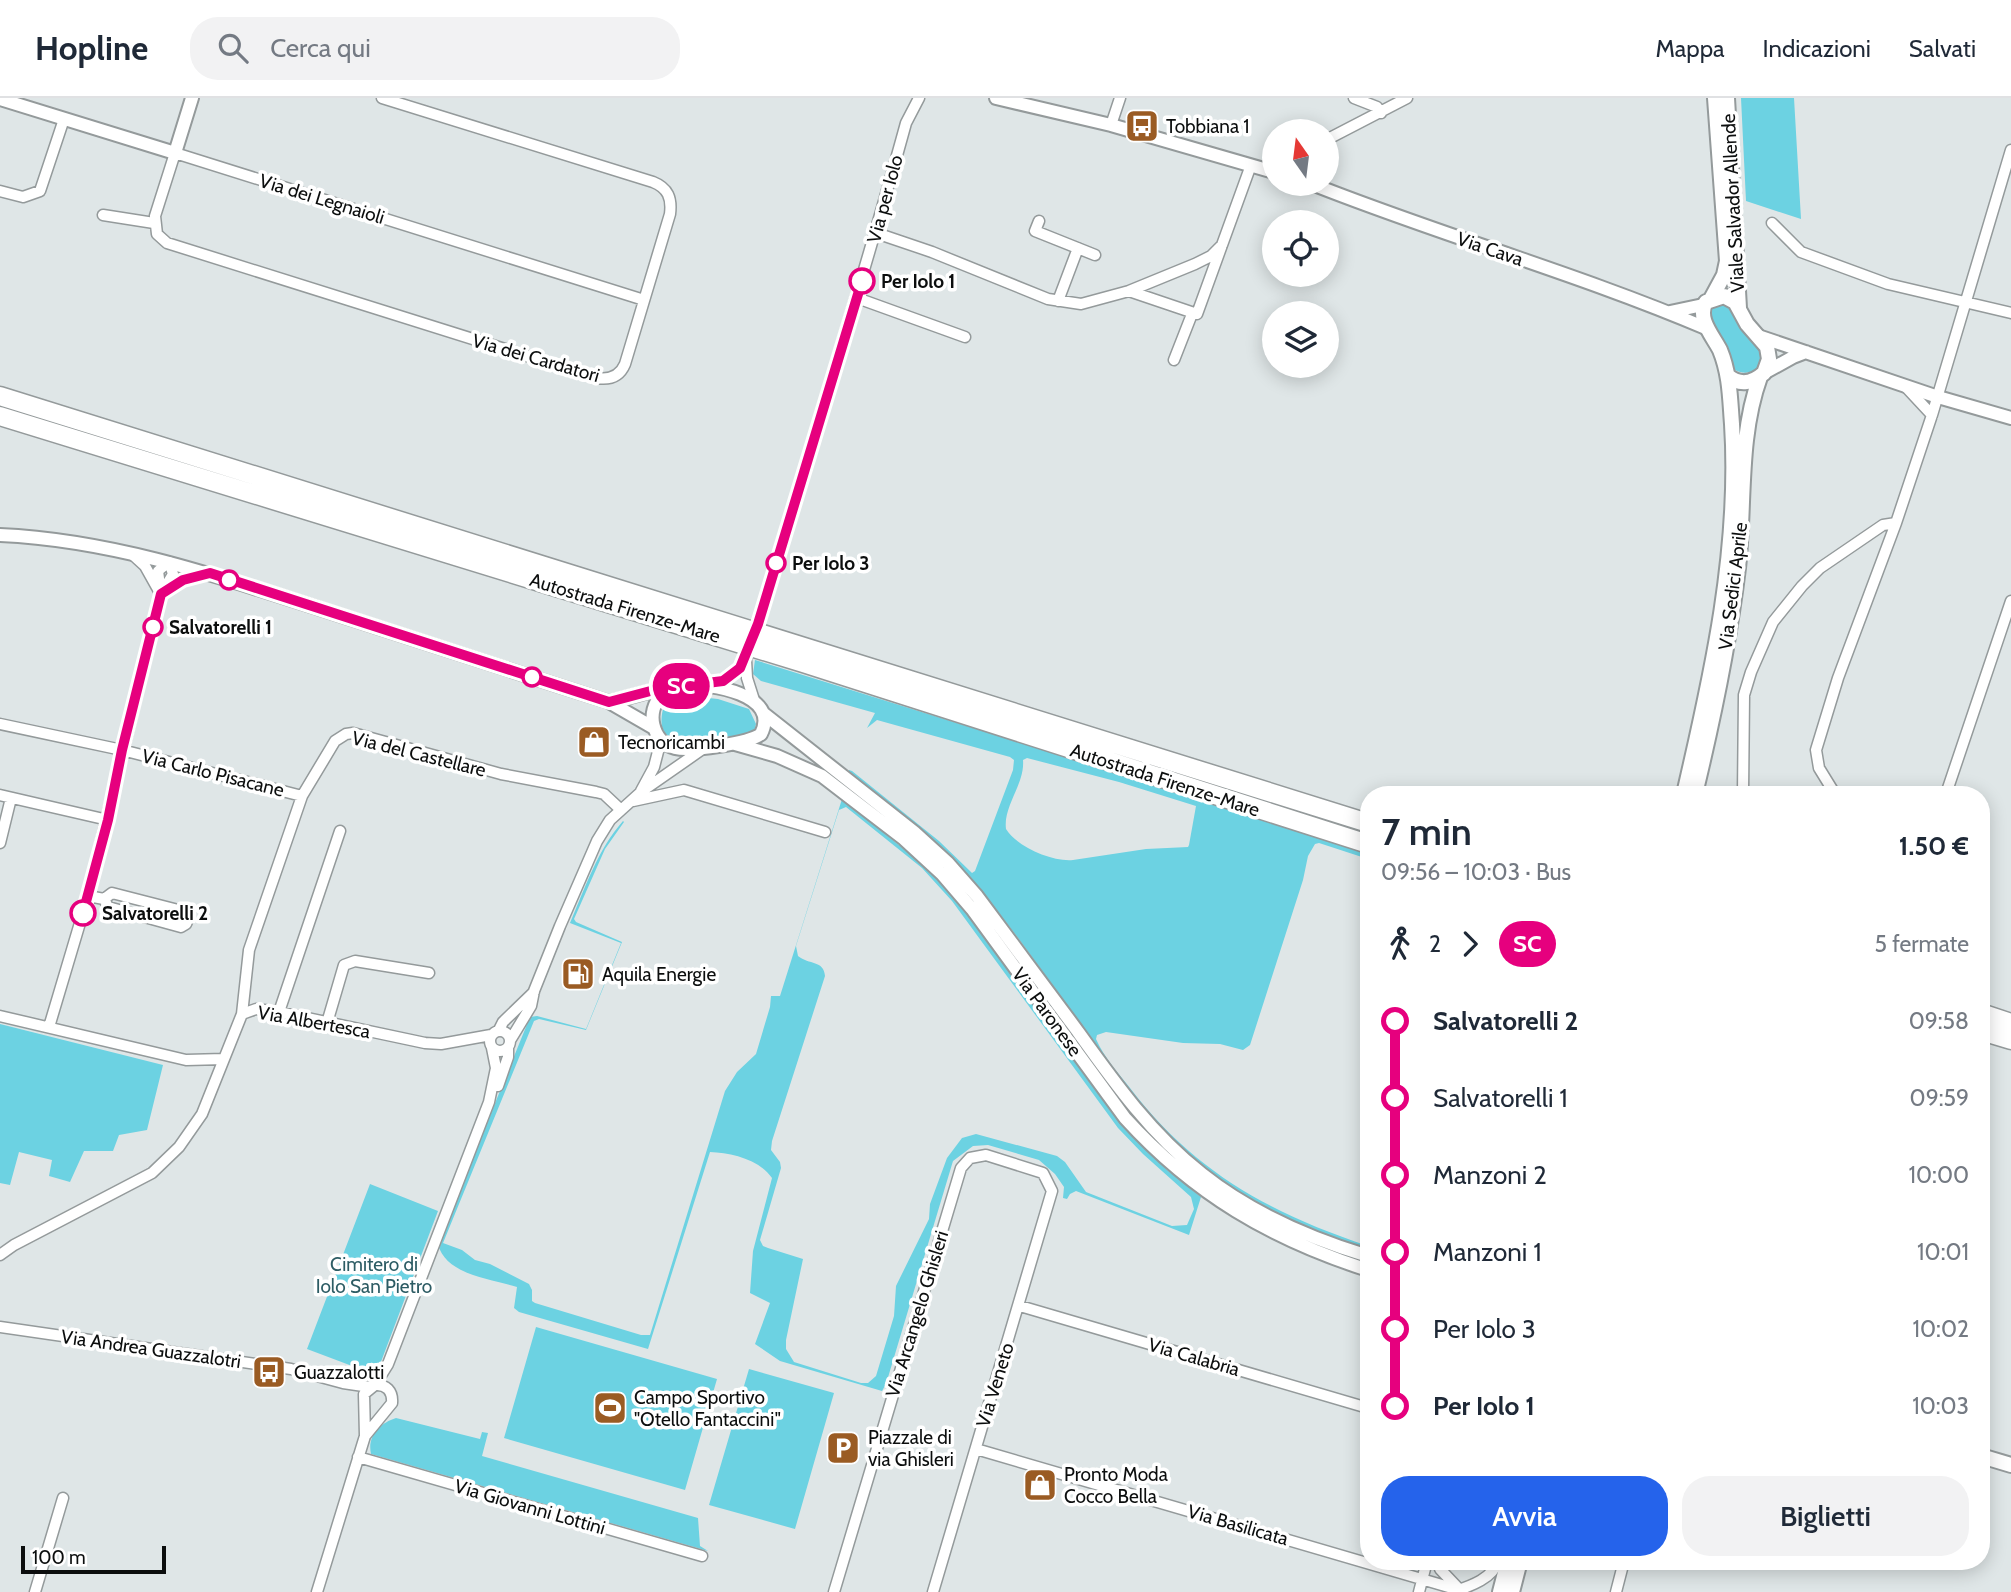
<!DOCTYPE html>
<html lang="it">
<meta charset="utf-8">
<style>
body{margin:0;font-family:Cabin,sans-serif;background:#f2f2f3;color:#1f2937;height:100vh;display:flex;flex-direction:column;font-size:26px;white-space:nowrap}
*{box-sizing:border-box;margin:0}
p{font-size:23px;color:#747a83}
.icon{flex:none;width:38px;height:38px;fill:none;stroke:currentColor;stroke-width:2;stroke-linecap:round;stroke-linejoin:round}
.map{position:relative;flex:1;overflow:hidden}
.side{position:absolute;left:1360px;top:688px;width:630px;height:784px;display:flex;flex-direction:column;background:#fff;border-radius:28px;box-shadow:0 4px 18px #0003}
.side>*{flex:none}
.badge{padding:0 14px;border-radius:23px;font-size:24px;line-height:46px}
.needle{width:46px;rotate:346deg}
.fabs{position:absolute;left:1262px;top:21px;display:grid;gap:14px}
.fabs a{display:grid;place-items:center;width:77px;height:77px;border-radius:50%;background:#fff;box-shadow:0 4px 18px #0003;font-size:35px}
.scale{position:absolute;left:21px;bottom:18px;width:145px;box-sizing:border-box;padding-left:7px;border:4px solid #0c0e0e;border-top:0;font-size:19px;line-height:24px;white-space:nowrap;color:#0c0e0e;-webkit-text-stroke:5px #fff;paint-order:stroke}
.map>.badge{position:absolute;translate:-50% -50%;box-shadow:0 0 0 4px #fff}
.legs{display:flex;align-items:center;gap:10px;height:77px;padding:0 21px;font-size:23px}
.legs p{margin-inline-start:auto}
.headline{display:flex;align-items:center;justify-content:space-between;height:119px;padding:0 21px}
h1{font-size:38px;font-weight:600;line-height:52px}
.primary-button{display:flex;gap:14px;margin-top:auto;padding:14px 21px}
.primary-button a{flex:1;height:80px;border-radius:28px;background:#2563eb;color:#fff;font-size:28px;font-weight:600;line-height:80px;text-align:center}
.primary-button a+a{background:#f2f2f3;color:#1f2937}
ul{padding:0 21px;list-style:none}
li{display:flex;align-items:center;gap:24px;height:77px;font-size:26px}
li i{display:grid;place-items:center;width:10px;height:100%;margin:0 9px;background:currentColor}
li i::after{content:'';width:18px;height:18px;margin:-9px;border:5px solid;border-radius:50%;background:#fff}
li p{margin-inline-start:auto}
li:first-child i{background:linear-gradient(#0000 50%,currentColor 0)}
li:last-child i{background:linear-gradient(currentColor 50%,#0000 0)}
header{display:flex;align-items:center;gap:42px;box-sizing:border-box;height:98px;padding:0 35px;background:#fff;border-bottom:2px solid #e0e1e3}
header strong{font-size:33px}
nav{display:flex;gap:38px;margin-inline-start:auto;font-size:24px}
.search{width:490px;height:63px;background:#f2f2f3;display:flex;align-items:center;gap:18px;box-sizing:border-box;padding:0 24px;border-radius:28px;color:#747a83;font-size:26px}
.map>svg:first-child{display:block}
</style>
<header>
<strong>Hopline</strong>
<div class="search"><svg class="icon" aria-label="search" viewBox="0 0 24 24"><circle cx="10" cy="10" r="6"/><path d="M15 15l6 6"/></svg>Cerca qui</div>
<nav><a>Mappa</a><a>Indicazioni</a><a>Salvati</a></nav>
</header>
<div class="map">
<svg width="2011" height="1494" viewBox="0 0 2011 1494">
<rect width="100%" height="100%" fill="#dfe6e7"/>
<path fill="#6cd2e2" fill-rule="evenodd" d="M1741,0H1794L1801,121L1746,103Z
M1721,205C1732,207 1755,240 1760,251C1768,269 1750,280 1735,272L1728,253L1713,224L1710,210Z
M755,562L1368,753V761L1319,745L1315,746L1308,758L1303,782L1250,947L1243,952L1220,946L1183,945L1106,934L1097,937L1096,941C1104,959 1118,975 1130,990C1194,1074 1270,1115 1368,1148V1151C1293,1127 1224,1093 1167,1037C1141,1010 1119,980 1097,950C1054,891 1014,830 966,775C933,736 889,706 849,675V672L852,673L939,743L972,775L975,773L1013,672L1014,662L1010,659L877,622L867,630L875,615L761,583L753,576ZM1027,660L1119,684L1196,708L1189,747L1188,749L1146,751L1073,762C1052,764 1017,749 1006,731C1003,708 1025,686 1023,662Z
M681,597L718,601L749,611L756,626L754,634L746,638C733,638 720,639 707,640C680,642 653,647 664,607Z
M842,701L910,756L951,795L1123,1027L1167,1072L1201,1099L1189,1137L1076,1093L1070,1096L1067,1101L1063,1100L1064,1089L1055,1076L1039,1062L988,1047L973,1048L953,1063L886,1286L882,1293L780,1263L755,1246L770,1205L750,1195L753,1153L772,1080C759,1061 731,1055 710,1054L648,1251L519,1214L514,1210L517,1189C492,1181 445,1177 438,1146L530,919L537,918L586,931L621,845L570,825C585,790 598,751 623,723L624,724L605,751L574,821L576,824L622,844L586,932L539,921L534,923L443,1145L462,1152L475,1162L490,1166L529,1186L532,1192V1203L535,1205L641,1237H650L725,993L737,974L756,956L770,909L771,898H780ZM846,709L922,770L952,803L1118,1030L1143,1056L1191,1099L1194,1111L1187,1127L1172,1128L1086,1094L1065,1064L1057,1058L976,1036L962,1040L947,1060L930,1106L929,1121L896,1188L894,1218L876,1278L868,1285H861L794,1264L786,1251V1242L803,1161L768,1150L763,1148L760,1142L781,1070L780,1064L771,1052L772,1043L825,878C824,862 809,867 798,858L796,848L839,712Z
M0,926L163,967L147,1032L119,1037L113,1053H84L70,1084L49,1078L52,1062L19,1054L10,1087L0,1085Z
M370,1086L438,1113L376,1277L307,1251Z
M536,1229L717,1281L685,1392L504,1340Z
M749,1271L834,1295L795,1431L709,1407Z
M396,1320L480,1341L482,1334L488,1335L482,1358L698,1420L700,1448L708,1453L371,1356C367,1338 380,1325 396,1320Z"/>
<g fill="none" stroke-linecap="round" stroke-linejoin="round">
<defs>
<path id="minor" d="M382,0L653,84C668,90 672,100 670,116L625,266C620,278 610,282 597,280L167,145L157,136L155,118L175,55L644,202
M1354,0L1377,9L1381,15
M1111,27L1120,0
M1326,42L1407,0
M0,93L23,99L40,93L64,21
M103,117L154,125
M1039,123L1035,133L1095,157
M1772,125L1801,154L1888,186L2011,215
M876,135L932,154L1048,201L1081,206L1129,193L1195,166L1211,158L1222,147
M1129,193L1197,216L1251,67
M857,200L965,239
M1058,203L1078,150
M1174,262L1192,216
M1905,288L1932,317
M133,457L145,468L159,493
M164,494L183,482L208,476
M758,526C807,359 860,193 906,25L919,0
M746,562L747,580L754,602
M708,586C727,582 737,576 746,560
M0,626L122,652L302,698
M641,693L654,669L661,642
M1743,696L1744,597L1751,574L1773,524L1802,488L1820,470L1883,427L1896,425
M1835,696L1819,670L1816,652L1838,580L1896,425L1932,317L2011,52
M1946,696L2011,503
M0,697L108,722
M633,703L684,692L825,734
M0,745L11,700
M88,798L104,801L108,809L181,829L186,826L189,819L186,814L112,795L104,801
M279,914L340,733
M242,916L256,911L279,914L425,945L441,946L491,937
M0,918L186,962L224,961
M327,925L344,867L355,863L429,875
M49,929L88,798L161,496L173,476L169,464L158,473L161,496
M499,932L503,924L534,894
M490 943a10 10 0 1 1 20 0a10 10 0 1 1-20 0Z
M511,941L531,908L534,893L560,828L597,743L610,722L641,694L704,650
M498,988L508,959V950
M0,1157L14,1147L152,1075L179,1049L202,1016L242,916L249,852L302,698L335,643L346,636L353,635L501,676L596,694L604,696L620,711
M1020,1208L1368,1310
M0,1229L291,1271L343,1285L370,1289
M375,1287L388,1266L489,1004L496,970L492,950
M976,1351L1459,1492
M358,1359L702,1458
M1440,1463V1471L1458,1490
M1455,1493C1471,1488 1493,1480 1498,1463
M35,1494L63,1400
M317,1494L365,1338L392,1305C393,1293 386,1286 375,1287L364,1296L365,1338
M834,1494L961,1070L970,1060L986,1057L1043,1075L1052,1093L933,1494
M1419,1494L1427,1463
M1616,1494L1624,1463"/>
<path id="tertiary" d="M996,0L1111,27L1274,74
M0,1L175,55L192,0
M1312,86C1443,138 1579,176 1708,231
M1670,214L1703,207
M1758,238L1938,299L2011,320
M1764,275L1793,259L1806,254
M0,437C111,442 215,477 320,511C417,542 513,573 609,604L654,630
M609,604C634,599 659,589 684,587C710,585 781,596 761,636C750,645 691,654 675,650C652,644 645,613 662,597C666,593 671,591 676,588
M763,615L914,734L948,765L977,798C1010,842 1043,887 1076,931C1114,984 1150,1035 1202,1076C1251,1115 1309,1140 1368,1158
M735,646L777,658L822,678L904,741L942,776L972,811L1125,1020C1194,1096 1271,1141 1368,1172"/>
<path id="secondary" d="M1727,0L1739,210
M1711,201L1724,177L1727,163L1715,0
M1684,696C1712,576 1740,450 1732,326C1730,301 1730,276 1720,252C1713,238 1696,220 1706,204L1724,198L1735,204L1747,226L1767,249L1769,261L1764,275C1753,285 1740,288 1728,278
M1695,696C1713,622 1729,546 1738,470C1745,406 1738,340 1760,279
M1981,1358L2011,1367
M1500,1494L1508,1463
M1512,1494L1520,1463"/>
<path id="motorway" d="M0,298L1368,725
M0,318L803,565L1368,746
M1981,915L2011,925
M1981,933L2011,942"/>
</defs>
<use href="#minor" stroke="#949a9b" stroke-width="13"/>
<use href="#tertiary" stroke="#949a9b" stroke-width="16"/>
<use href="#secondary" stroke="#949a9b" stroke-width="18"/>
<use href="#motorway" stroke="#949a9b" stroke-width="21"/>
<use href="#minor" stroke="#fff" stroke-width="10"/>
<use href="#tertiary" stroke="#fff" stroke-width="12"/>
<use href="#secondary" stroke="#fff" stroke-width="14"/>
<use href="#motorway" stroke="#fff" stroke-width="18"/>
</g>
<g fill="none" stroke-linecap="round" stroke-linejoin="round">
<defs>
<path id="line-1" d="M83,815L108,722L122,652L161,496L183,482L210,475L609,604L658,591L723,583L740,570L758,526L862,183"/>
</defs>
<use href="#line-1" stroke="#fff" stroke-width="16"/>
<use href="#line-1" stroke="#e6007e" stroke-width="10"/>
</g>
<defs>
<symbol id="bus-square" viewBox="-11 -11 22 22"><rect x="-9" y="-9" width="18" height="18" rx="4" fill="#9a5b23" stroke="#fff"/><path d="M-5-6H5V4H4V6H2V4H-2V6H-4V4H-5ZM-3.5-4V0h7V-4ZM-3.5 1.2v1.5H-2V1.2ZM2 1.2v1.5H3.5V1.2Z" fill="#fff"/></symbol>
<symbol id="shop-square" viewBox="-11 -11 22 22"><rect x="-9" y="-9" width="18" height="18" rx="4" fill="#9a5b23" stroke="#fff"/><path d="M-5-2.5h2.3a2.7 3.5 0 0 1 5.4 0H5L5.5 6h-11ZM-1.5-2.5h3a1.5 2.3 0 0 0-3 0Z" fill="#fff"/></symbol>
<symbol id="fuel-square" viewBox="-11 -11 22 22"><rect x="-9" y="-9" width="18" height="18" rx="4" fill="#9a5b23" stroke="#fff"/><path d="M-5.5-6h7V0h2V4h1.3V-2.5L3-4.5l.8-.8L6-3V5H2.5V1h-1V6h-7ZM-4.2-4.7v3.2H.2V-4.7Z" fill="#fff"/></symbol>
<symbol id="stadium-square" viewBox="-11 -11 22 22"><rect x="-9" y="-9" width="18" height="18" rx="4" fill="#9a5b23" stroke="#fff"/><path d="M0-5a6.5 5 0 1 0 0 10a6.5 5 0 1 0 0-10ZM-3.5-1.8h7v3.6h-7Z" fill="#fff"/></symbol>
<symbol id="parking-square" viewBox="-11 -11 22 22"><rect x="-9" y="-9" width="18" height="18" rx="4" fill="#9a5b23" stroke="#fff"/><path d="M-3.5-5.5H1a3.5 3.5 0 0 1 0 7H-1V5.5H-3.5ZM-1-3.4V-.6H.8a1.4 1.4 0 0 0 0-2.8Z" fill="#fff"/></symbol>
</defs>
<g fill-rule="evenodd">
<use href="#bus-square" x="1123" y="9" width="38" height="38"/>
<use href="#shop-square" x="575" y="625" width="38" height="38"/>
<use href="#fuel-square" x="559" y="857" width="38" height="38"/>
<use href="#bus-square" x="250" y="1255" width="38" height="38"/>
<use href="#stadium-square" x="591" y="1291" width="38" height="38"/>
<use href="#parking-square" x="824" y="1331" width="38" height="38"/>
<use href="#shop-square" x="1021" y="1368" width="38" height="38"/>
</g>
<g fill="#fff" stroke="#e6007e" stroke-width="3.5">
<circle cx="862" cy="183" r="12"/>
<circle cx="776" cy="465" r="9"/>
<circle cx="229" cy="482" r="9"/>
<circle cx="153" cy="529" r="9"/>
<circle cx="532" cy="579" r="9"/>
<circle cx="83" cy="815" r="12"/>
</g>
<g text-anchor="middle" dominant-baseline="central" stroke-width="7" stroke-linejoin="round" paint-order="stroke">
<g font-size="19" fill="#0c0e0e" stroke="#fff" text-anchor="start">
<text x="1166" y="28">Tobbiana 1</text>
<text x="618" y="644">Tecnoricambi</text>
<text x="602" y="876">Aquila Energie</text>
<text x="294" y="1274">Guazzalotti</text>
<text x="634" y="1299">Campo Sportivo<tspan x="634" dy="22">"Otello Fantaccini"</tspan></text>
<text x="868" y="1339">Piazzale di<tspan x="868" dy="22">via Ghisleri</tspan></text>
<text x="1064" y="1376">Pronto Moda<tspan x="1064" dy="22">Cocco Bella</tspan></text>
</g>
<g font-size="19" fill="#0c0e0e" stroke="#fff">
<text transform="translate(322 101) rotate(17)">Via dei Legnaioli</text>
<text transform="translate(885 101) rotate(-75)">Via per Iolo</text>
<text transform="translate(1733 105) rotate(-93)">Viale Salvador Allende</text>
<text transform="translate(1490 151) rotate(19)">Via Cava</text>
<text transform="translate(536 260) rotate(16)">Via dei Cardatori</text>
<text transform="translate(1733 488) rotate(-83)">Via Sedici Aprile</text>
<text transform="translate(625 510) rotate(17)">Autostrada Firenze-Mare</text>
<text transform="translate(419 656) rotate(14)">Via del Castellare</text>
<text transform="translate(213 675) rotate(14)">Via Carlo Pisacane</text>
<text transform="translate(1165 682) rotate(18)">Autostrada Firenze-Mare</text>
<text transform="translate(1047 914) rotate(54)">Via Paronese</text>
<text transform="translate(314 924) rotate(10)">Via Albertesca</text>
<text transform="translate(917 1216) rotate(-73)">Via Arcangelo Ghisleri</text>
<text transform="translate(151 1251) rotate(8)">Via Andrea Guazzalotri</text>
<text transform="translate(1194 1259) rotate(16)">Via Calabria</text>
<text transform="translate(995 1287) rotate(-73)">Via Veneto</text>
<text transform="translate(530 1409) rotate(16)">Via Giovanni Lottini</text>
<text transform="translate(1238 1427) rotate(16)">Via Basilicata</text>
</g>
<g font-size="19" font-weight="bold" fill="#0c0e0e" stroke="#fff" text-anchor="start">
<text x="881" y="183">Per Iolo 1</text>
<text x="792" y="465">Per Iolo 3</text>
<text x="169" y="529">Salvatorelli 1</text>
<text x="102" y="815">Salvatorelli 2</text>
</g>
<g font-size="19" fill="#2d5c64" stroke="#fff">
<text x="374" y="1166">Cimitero di<tspan x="374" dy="22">Iolo San Pietro</tspan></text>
</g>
</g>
</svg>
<div class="fabs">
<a><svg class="needle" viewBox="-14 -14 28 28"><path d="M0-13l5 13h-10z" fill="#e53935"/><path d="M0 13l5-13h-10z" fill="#747a83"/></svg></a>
<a><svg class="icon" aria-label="locate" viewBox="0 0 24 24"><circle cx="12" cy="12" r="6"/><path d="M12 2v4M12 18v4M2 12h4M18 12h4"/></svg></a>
<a><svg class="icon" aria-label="layers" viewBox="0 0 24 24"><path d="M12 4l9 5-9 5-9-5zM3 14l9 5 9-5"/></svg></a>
</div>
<div class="scale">100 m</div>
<b class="badge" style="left:681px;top:588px;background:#e6007e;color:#fff">SC</b>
<section class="side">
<div class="headline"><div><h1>7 min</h1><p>09:56 – 10:03 · Bus</p></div><b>1.50 €</b></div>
<div class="legs"><svg class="icon" aria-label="walk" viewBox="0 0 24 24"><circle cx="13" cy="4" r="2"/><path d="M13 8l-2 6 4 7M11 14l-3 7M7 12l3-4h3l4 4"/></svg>2<svg class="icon" aria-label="forward" viewBox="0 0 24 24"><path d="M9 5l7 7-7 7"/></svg><b class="badge" style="background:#e6007e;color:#fff">SC</b><p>5 fermate</p></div>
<ul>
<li><i style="color:#e6007e"></i><b>Salvatorelli 2</b><p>09:58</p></li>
<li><i style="color:#e6007e"></i><span>Salvatorelli 1</span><p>09:59</p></li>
<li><i style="color:#e6007e"></i><span>Manzoni 2</span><p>10:00</p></li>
<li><i style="color:#e6007e"></i><span>Manzoni 1</span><p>10:01</p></li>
<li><i style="color:#e6007e"></i><span>Per Iolo 3</span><p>10:02</p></li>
<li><i style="color:#e6007e"></i><b>Per Iolo 1</b><p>10:03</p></li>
</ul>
<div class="primary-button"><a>Avvia</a><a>Biglietti</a></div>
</section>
</div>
